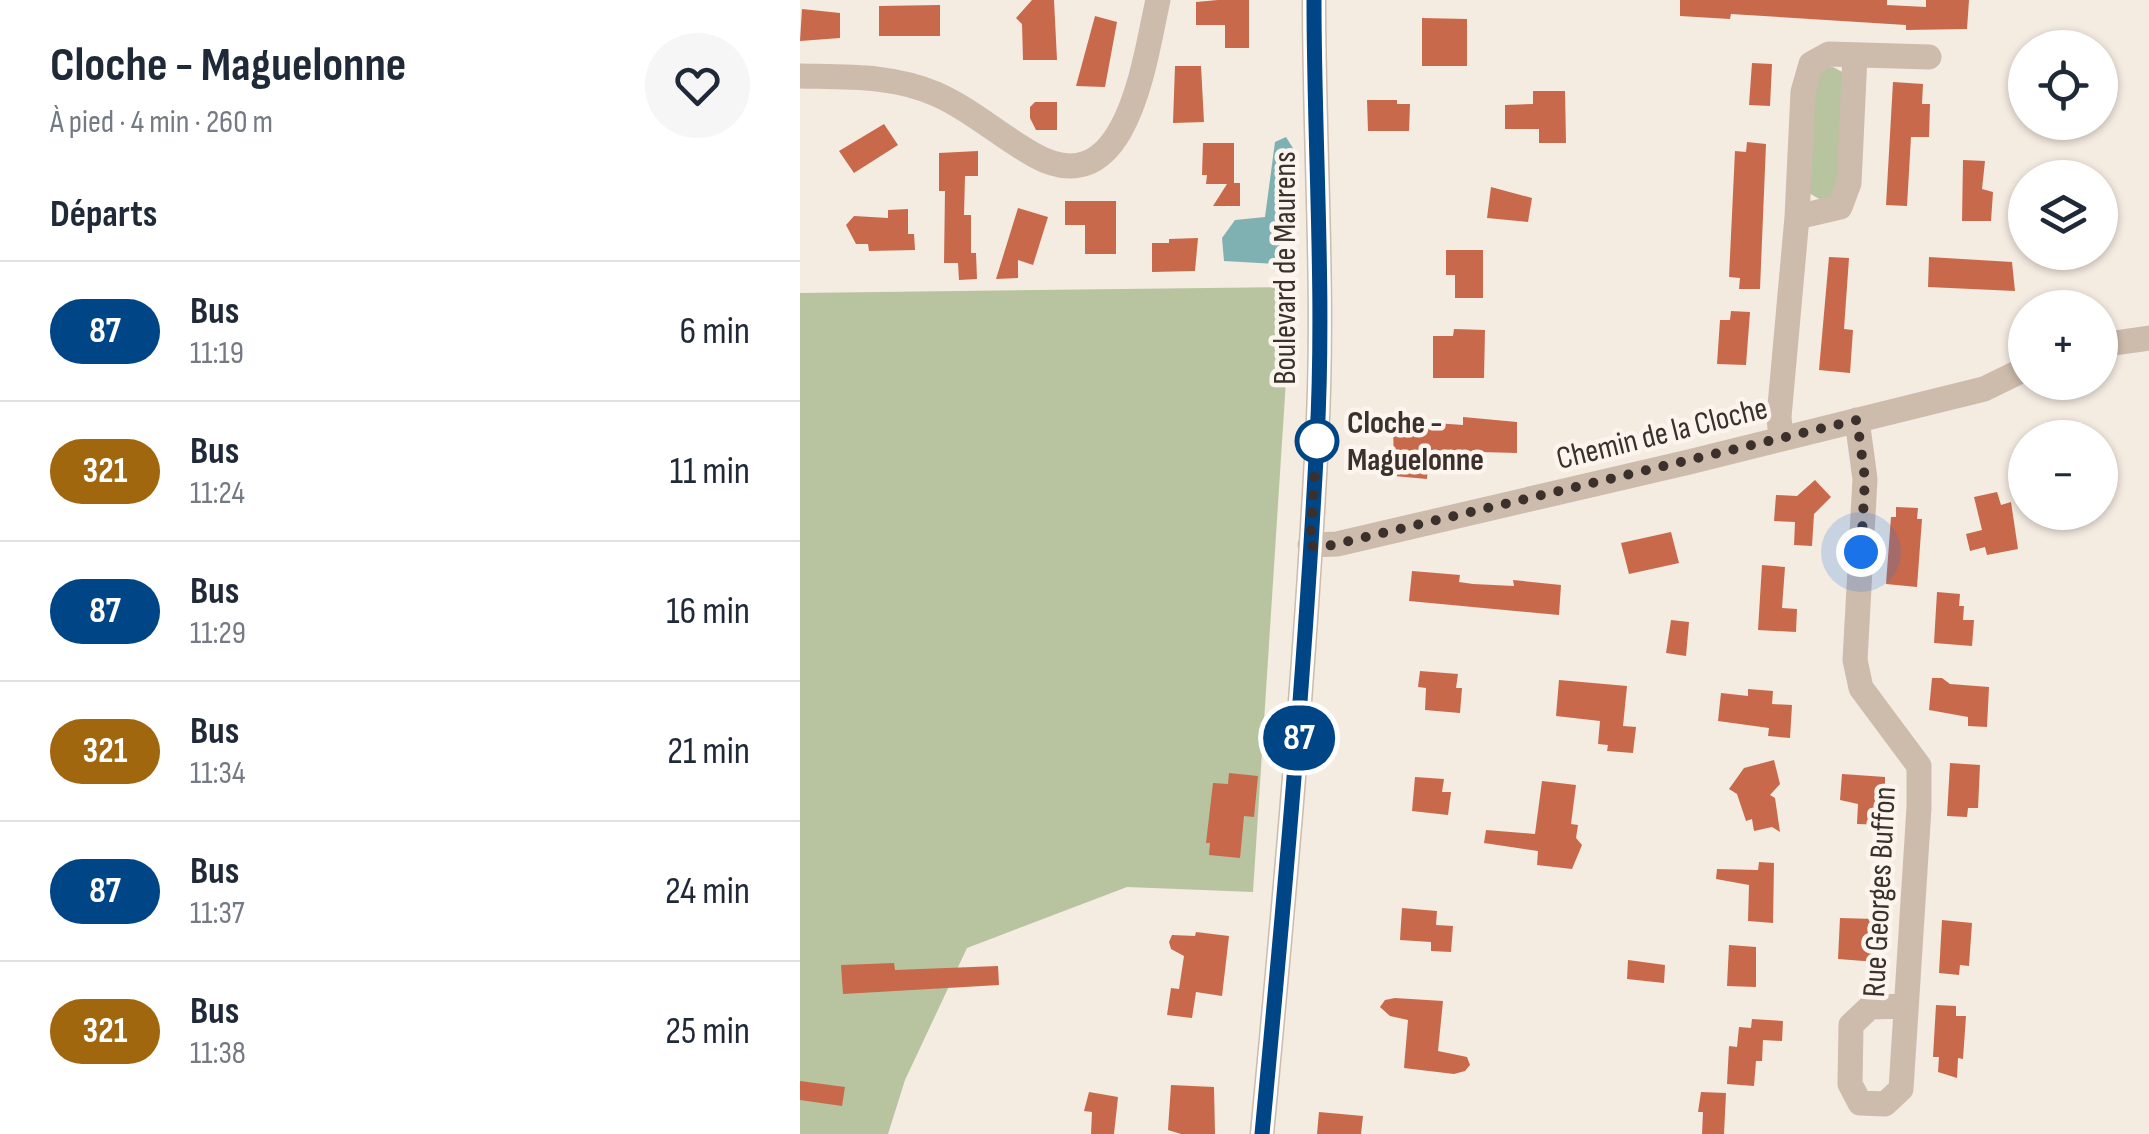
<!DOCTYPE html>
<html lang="fr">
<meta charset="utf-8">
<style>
body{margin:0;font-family:"Sofia Sans Condensed",sans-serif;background:#f6f6f7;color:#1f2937;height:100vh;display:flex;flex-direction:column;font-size:38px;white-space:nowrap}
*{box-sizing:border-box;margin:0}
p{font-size:32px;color:#747a83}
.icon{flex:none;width:55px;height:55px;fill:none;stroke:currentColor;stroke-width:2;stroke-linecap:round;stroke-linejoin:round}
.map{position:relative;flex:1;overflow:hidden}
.side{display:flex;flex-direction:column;background:#fff;width:800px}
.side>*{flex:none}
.badge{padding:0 20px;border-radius:32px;font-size:35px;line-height:65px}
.buttons{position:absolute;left:1208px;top:30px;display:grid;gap:20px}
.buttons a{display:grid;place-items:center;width:110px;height:110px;border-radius:50%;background:#fff;box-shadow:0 2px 8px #0004;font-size:50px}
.you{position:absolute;width:50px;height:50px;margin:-25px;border:8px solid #fff;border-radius:50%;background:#1a73e8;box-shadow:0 0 0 15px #1a73e833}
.map>.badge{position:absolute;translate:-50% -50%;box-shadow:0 0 0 5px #fff}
h2{padding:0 50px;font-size:38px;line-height:90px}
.round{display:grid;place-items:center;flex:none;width:105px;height:105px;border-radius:52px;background:#f6f6f7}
.summary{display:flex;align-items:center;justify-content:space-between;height:170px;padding:0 50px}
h1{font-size:48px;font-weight:700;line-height:75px}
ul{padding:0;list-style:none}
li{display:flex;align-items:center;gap:30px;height:140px;padding:0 50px;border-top:2px solid #e0e1e3}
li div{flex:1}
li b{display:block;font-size:38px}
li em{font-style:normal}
li .badge{min-width:110px;font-weight:700;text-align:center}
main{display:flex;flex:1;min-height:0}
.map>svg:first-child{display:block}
</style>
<main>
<section class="side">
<div class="summary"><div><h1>Cloche - Maguelonne</h1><p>À pied · 4 min · 260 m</p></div><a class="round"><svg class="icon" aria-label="heart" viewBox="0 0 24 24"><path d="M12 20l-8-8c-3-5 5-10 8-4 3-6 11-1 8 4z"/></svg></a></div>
<h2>Départs</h2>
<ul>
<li><span class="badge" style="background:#004687;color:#fff">87</span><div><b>Bus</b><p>11:19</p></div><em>6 min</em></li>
<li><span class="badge" style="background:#a0670f;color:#fff">321</span><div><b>Bus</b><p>11:24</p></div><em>11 min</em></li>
<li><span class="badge" style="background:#004687;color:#fff">87</span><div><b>Bus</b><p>11:29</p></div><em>16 min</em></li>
<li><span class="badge" style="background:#a0670f;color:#fff">321</span><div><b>Bus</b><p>11:34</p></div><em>21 min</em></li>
<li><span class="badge" style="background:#004687;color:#fff">87</span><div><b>Bus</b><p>11:37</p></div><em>24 min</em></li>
<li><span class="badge" style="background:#a0670f;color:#fff">321</span><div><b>Bus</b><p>11:38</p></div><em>25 min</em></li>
</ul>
</section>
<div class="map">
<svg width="1349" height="1134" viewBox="0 0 1349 1134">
<rect width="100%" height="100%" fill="#f4ebe1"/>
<path fill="#b8c4a0" d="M1033,67L1044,73L1038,186L1032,198L1021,200L1009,193L1013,74L1019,69Z
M492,287L453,892L327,887L167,948L105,1080L88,1134H0V293Z"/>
<path fill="#7fb0b2" d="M486,137L496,153L492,236L487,257L478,264L424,261L422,238L435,220L465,217L475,142Z"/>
<path fill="#c8694b" d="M232,0H254L257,60H223L222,24L216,18Z
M418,0H449V48H425V25H396V2Z
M880,0H1087V5L1126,7V0H1169L1167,29L1106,30V25L931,14L930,19L880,16Z
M140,5V36H79V6Z
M2,9L40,13V38L0,41Z
M295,16L317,22L305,87L276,86Z
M622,18L667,19V66H622Z
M952,63L972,64L970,106L949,105Z
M375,66H401L404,122L373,123Z
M1093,82L1123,84L1122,104H1130L1129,137H1111L1107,206L1086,205Z
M733,91H765L766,143H739V129H705V105L733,104Z
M567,100H597V104H610L609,131H568Z
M235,102H257V130H236L230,118V107Z
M84,124L98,145L54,173L39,151Z
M947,142L966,144L960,289H939L940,278L929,277L935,151L946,152Z
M403,143H434V183H440V206H413L427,184H406L407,175H402Z
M178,151V176H165L164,215H171V253H176L177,279L159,280L158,263H144L145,191H139V153Z
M1163,160L1185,161L1182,189L1193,192L1191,221H1162Z
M691,187L732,198L728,222L687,218Z
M265,201H316V254H285V225H265Z
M218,208L248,217L233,265L218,260V278L196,279Z
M108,209V234H114L115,250L69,251L68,244H56L46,225L54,216L88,218V210Z
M398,238L395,271L352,272V243H369V239Z
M646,250H683V298H655V275H646Z
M1029,257L1049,258L1044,329L1053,330L1050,373L1019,370Z
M1129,257L1212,262L1215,291L1128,287Z
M931,311L950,312L946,365L917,364L920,320H930Z
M654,329L685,330L684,378H633V336H653Z
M663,417L717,422V453L681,452V467L628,465L627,479L594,476L593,420L663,425Z
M1015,480L1031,497L1014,514L1012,546L994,545L995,522L974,521L976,495L997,496Z
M1197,492L1201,505L1211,502L1218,549L1187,555L1185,547L1170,551L1166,534L1182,530L1174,497Z
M1096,507L1118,508L1117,519H1122L1117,587L1086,584L1091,517H1096Z
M871,532L879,563L829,574L821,543Z
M962,565L985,567L982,608L997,609L996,632L958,630Z
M612,571L660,575L659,582L673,584L714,586L713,580L761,585L759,615L609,601Z
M1137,592L1160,594L1159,606H1164L1163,620H1174L1172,646L1134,643Z
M871,620L889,622L886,656L866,653Z
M620,671L658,674L656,688H662L660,713L625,710L626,688L618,687Z
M1132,678H1142L1150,684L1189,687L1187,727L1168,726V717L1129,710Z
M759,680L827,686L823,726L836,727L833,753L807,751L808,745L798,744L800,721L756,716Z
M948,689L973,691L972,704L992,705L990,738L968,736L969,728L918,721L921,693L948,696Z
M974,760L980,784L970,795L975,798L980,832L972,827L954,831L952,819L946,821L937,794L929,789L944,768Z
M1150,763L1180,765L1178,808H1168L1167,817L1147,816Z
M429,773L458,776L454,817L444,816L440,858L409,855L410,843H406L413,783L428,784Z
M1042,774L1085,777V825L1057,824L1058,804L1040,800Z
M615,777L644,779L642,792H651L648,815L612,811Z
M742,781L776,785L771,824L778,825L776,838L782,845L772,869L737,865L738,851L684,843L686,830L735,834Z
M959,862L974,863L973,923L948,921L949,885L916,879L917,869L958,870Z
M602,908L637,911L636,925L653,926L651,952L631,951V942L600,940Z
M1040,918L1075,919L1077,962L1038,959Z
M1142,920L1172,923L1169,966L1160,965L1159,975L1139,973Z
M396,932L429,936L422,996L396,992L392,1018L367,1015L371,988L379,989L384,956L371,949L369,942L372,935L395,936Z
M929,945L956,947V987L927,986Z
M828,960L865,965L864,983L827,979Z
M94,963L95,970L198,966L199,985L43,994L41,965Z
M595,998L643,1001L638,1051L667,1057L670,1065L665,1071L654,1074L604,1068L608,1020L590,1016L580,1007L585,1000Z
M1136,1005L1156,1006V1016H1166L1163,1059L1158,1058L1157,1078L1138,1072L1139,1057H1133Z
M952,1019L983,1021L982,1041L963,1040L962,1061H956L954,1086L927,1084L929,1046L937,1047L939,1027L951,1028Z
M0,1081L45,1087L42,1106L0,1100Z
M371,1085L414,1087L415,1134H381L368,1130Z
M289,1092L318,1097L314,1134H291L292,1112L284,1111Z
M901,1092L926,1093L924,1134H902L903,1112H898Z
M519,1112L563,1116L561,1134H517Z"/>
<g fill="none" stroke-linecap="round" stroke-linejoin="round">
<path stroke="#cdbbac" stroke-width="25" d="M0,76C47,77 92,75 136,94C172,110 200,136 234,155C328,208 345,56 358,0
M997,217L1040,207L1049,183L1055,56
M1300,345L1349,338
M1057,420L1065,479L1055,660L1061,688L1119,766V808L1101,1089L1085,1104L1060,1103L1050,1084L1051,1025L1070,1007L1106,1006
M981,439L979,417L997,217L1003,92L1011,64L1029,54L1129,57
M510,545L537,544L889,462L1184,389L1225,369
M462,1134C484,903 505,671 517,439C525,293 514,146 514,0"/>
</g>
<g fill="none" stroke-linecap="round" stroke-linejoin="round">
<defs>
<path id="line" d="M462,1134C484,903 505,671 517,439C525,293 514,146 514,0"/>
</defs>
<use href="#line" stroke="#fff" stroke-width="22"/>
<use href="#line" stroke="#004687" stroke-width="15"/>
<path stroke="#3b302b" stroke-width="10" stroke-dasharray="0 18" d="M517,441L510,546H528L1057,420L1065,479L1061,552"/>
</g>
<circle fill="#fff" stroke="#004687" stroke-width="5" cx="517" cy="441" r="20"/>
<g text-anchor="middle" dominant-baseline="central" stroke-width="9" stroke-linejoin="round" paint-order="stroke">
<g font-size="32" fill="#3b302b" stroke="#fbf5ee">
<text transform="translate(485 268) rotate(-90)">Boulevard de Maurens</text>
<text transform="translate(862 434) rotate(-14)">Chemin de la Cloche</text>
<text transform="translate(1080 892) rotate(-87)">Rue Georges Buffon</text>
</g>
<g font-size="32" font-weight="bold" fill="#3b302b" stroke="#fbf5ee" text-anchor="start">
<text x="547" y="423">Cloche -<tspan x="547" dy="37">Maguelonne</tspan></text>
</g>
</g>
</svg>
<div class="buttons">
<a><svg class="icon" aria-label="locate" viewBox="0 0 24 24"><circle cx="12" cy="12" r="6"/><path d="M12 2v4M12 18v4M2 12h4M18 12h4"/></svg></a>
<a><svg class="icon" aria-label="layers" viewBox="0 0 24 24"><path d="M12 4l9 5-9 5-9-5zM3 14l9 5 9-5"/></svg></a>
<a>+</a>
<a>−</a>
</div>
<div class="you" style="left:1061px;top:552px"></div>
<b class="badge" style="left:499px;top:738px;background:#004687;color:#fff">87</b>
</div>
</main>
